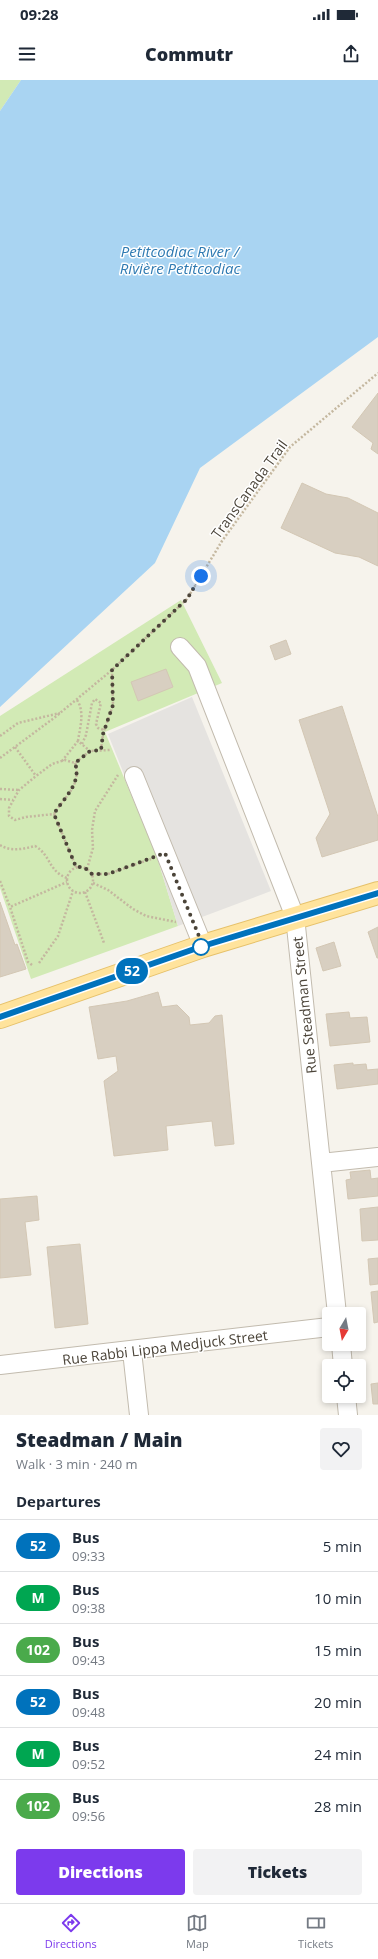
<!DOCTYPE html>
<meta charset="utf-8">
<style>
body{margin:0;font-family:"Open Sans",sans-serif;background:#f2f2f3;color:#1f2937;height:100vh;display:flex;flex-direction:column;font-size:15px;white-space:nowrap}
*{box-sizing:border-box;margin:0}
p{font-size:13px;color:#747a83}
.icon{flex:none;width:22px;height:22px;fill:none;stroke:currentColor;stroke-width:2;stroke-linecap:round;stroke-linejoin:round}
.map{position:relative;height:1335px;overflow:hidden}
.drawer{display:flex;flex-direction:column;background:#fff;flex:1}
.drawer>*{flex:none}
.badge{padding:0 8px;border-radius:13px;font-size:14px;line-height:26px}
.needle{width:26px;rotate:190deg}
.controls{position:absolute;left:322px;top:1227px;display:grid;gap:8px}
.controls a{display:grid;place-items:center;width:44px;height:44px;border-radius:4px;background:#fff;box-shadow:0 2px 6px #0003;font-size:20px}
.you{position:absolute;width:20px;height:20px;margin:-10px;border:3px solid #fff;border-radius:50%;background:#1a73e8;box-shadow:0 0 0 6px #1a73e833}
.map>.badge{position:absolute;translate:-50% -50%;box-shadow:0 0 0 2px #fff}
h2{padding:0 16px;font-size:15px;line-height:36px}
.round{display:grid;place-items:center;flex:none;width:42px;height:42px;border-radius:4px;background:#f2f2f3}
.overview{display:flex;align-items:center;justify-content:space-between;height:68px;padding:0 16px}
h1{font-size:19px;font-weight:800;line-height:30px}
.cta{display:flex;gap:8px;margin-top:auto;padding:8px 16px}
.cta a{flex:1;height:46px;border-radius:4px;background:#7c3aed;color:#fff;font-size:16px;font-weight:800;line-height:46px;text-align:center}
.cta a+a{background:#f2f2f3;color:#1f2937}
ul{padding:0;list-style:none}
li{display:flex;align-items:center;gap:12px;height:52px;padding:0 16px;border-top:1px solid #e0e1e3}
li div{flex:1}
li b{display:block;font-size:15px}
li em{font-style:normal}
li .badge{min-width:44px;font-weight:700;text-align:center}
.status{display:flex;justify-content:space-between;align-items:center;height:28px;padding:0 20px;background:#fff;direction:ltr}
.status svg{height:11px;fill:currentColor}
header{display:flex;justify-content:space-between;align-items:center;height:52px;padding:0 16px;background:#fff;font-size:18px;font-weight:800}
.tab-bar{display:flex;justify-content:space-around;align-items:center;height:56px;border-top:1px solid #e0e1e3;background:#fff;font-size:11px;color:#747a83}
.tab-bar a{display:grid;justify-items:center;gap:2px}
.tab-bar .active{color:#7c3aed}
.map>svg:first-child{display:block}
</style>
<div class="status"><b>09:28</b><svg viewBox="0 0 49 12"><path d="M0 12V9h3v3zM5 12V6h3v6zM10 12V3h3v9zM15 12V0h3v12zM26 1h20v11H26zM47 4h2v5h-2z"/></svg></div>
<header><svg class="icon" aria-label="menu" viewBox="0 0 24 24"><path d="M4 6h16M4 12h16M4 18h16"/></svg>Commutr<svg class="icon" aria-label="share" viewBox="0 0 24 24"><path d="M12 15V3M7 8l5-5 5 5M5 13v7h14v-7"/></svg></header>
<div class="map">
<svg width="378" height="1335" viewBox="0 0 378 1335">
<rect width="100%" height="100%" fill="#f6f3ec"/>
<path fill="#d2eab5" d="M0,0H21L0,31Z
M181,520L222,603L105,652L157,777L178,846L31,899L0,808V636Z"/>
<path fill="#e5e3e0" d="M192,617L271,811L178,846L157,777L108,654Z"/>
<path fill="#a9d4f2" d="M21,0H378V257L200,388L155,483L0,627V31Z"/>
<path fill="#d8cfc1" stroke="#d3c7b4" d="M378,313V374L371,369L373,363L352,347Z
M302,403L326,414L348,418L378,433V486L359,477L335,473L281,448Z
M286,560L291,574L275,580L270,566Z
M166,589L173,607L138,621L131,602Z
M342,626L378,737V760L322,777L316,758L330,734L299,640Z
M0,822L15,865L17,864L26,889L0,897Z
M378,847V878H377L368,852Z
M334,862L341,886L323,891L316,868Z
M158,912L162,927L177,925L189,937L190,945L209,943L215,936L222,935L234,1064L215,1066L212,1041L166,1046L168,1070L114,1076L104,1001L118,991L116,976L98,979L89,927L127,921Z
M349,932L350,938L367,937L370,962L330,966L326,934Z
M353,983V985L366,984L367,990L378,989V1004L337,1009L334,985Z
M370,1090L371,1099L378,1098V1116L348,1119L346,1100L351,1099L350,1092Z
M37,1116L39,1140L25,1142L31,1195L0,1198V1119Z
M378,1127V1160L362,1161L360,1129Z
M80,1164L88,1244L55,1248L47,1167Z
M378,1178V1204L370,1205L368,1179Z
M378,1211V1242L374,1243L371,1212Z
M378,1303V1324H373L371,1304Z"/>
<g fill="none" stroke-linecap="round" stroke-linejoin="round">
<defs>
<path id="minor" d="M180,567L197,586L295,837L337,1234
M134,696L203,866
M321,1083L378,1077
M341,1264L343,1286
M132,1271L139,1335
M0,1285L329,1247
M346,1316L348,1335"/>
<path id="primary" d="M0,937L203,866L378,813"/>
</defs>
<use href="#minor" stroke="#c2bbae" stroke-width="20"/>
<use href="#primary" stroke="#e6c16a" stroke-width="24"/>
<path stroke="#c4b79f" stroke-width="2.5" stroke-dasharray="2 2" stroke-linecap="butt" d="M77,620C85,632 80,647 78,661
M0,656L18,643L60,633
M82,664L86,655L92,623L95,619L101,623L96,644L98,648L104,650
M15,667L36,696
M101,670L103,654L113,625L112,591
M0,678L54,638L112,590L187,519L222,461L290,367L378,293
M62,681L78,661L90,671
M75,683C82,705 65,716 54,734L26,737L15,740L9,736V728L19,710L36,696L52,684L65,680L75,683L90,671L110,670
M0,709L19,710
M0,719L13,720
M54,734L76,787
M0,765C11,772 23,769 35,766C51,775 48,791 67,798
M67 800a13 13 0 1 1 26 0a13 13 0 1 1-26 0Z
M87,789L93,768L92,750L95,731L118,695
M92,794H108L151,779
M0,801L10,827
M93,803L108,810L133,829L146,836L176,842
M85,812L104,863
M39,883L58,856L73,811
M32,885L28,882L10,827L67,802"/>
<use href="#minor" stroke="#fff" stroke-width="18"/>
<use href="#primary" stroke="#ffe39c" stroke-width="22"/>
</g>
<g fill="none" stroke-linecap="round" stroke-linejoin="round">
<defs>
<path id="line" d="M0,937L203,866L378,813"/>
</defs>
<use href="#line" stroke="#fff" stroke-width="9"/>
<use href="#line" stroke="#0072bc" stroke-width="6"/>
<path stroke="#4b4439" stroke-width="4" stroke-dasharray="0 7.2" d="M201,867L203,866L165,773L108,794H92L84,787H76L54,734C64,717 82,704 75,683L90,671L101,670L103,654L113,625L112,590L187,519L201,496"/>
</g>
<circle fill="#fff" stroke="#0072bc" stroke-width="2" cx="201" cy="867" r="8"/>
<g text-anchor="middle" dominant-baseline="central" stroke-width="3" stroke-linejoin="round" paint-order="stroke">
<g font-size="14" fill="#4b4439" stroke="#fff">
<text transform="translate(249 409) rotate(-54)">TransCanada Trail</text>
<text transform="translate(304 925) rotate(-96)">Rue Steadman Street</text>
<text transform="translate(165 1267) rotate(-7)">Rue Rabbi Lippa Medjuck Street</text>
</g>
<g font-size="15" font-style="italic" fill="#2e7ab2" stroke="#fff">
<text x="180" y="171">Petitcodiac River /<tspan x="180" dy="17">Rivière Petitcodiac</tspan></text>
</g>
</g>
</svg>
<div class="controls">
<a><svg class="needle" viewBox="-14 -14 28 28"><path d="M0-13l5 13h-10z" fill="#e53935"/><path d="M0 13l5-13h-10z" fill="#747a83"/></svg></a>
<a><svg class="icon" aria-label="locate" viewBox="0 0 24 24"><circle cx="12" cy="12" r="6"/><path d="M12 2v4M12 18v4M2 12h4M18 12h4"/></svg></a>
</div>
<div class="you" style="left:201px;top:496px"></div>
<b class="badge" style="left:132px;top:891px;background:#0072bc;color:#fff">52</b>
</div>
<section class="drawer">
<div class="overview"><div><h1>Steadman / Main</h1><p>Walk · 3 min · 240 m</p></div><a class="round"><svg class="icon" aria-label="heart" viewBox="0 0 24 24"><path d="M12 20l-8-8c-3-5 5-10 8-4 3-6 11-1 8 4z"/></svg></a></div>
<h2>Departures</h2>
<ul>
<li><span class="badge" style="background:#0072bc;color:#fff">52</span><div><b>Bus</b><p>09:33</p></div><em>5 min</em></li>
<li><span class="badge" style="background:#00a651;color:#fff">M</span><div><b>Bus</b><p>09:38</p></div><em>10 min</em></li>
<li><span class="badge" style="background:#4aaa4b;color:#fff">102</span><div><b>Bus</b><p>09:43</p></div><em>15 min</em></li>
<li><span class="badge" style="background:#0072bc;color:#fff">52</span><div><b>Bus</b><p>09:48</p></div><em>20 min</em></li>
<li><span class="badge" style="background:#00a651;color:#fff">M</span><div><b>Bus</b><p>09:52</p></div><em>24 min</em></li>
<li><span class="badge" style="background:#4aaa4b;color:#fff">102</span><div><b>Bus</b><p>09:56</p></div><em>28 min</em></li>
</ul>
<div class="cta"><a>Directions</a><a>Tickets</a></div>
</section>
<nav class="tab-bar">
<a class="active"><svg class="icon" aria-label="directions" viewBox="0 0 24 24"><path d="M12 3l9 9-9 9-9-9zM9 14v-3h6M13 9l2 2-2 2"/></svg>Directions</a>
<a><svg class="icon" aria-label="map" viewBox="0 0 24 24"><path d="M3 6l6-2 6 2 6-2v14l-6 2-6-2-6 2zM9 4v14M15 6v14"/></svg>Map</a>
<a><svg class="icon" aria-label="tickets" viewBox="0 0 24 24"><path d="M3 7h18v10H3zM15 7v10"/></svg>Tickets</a>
</nav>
